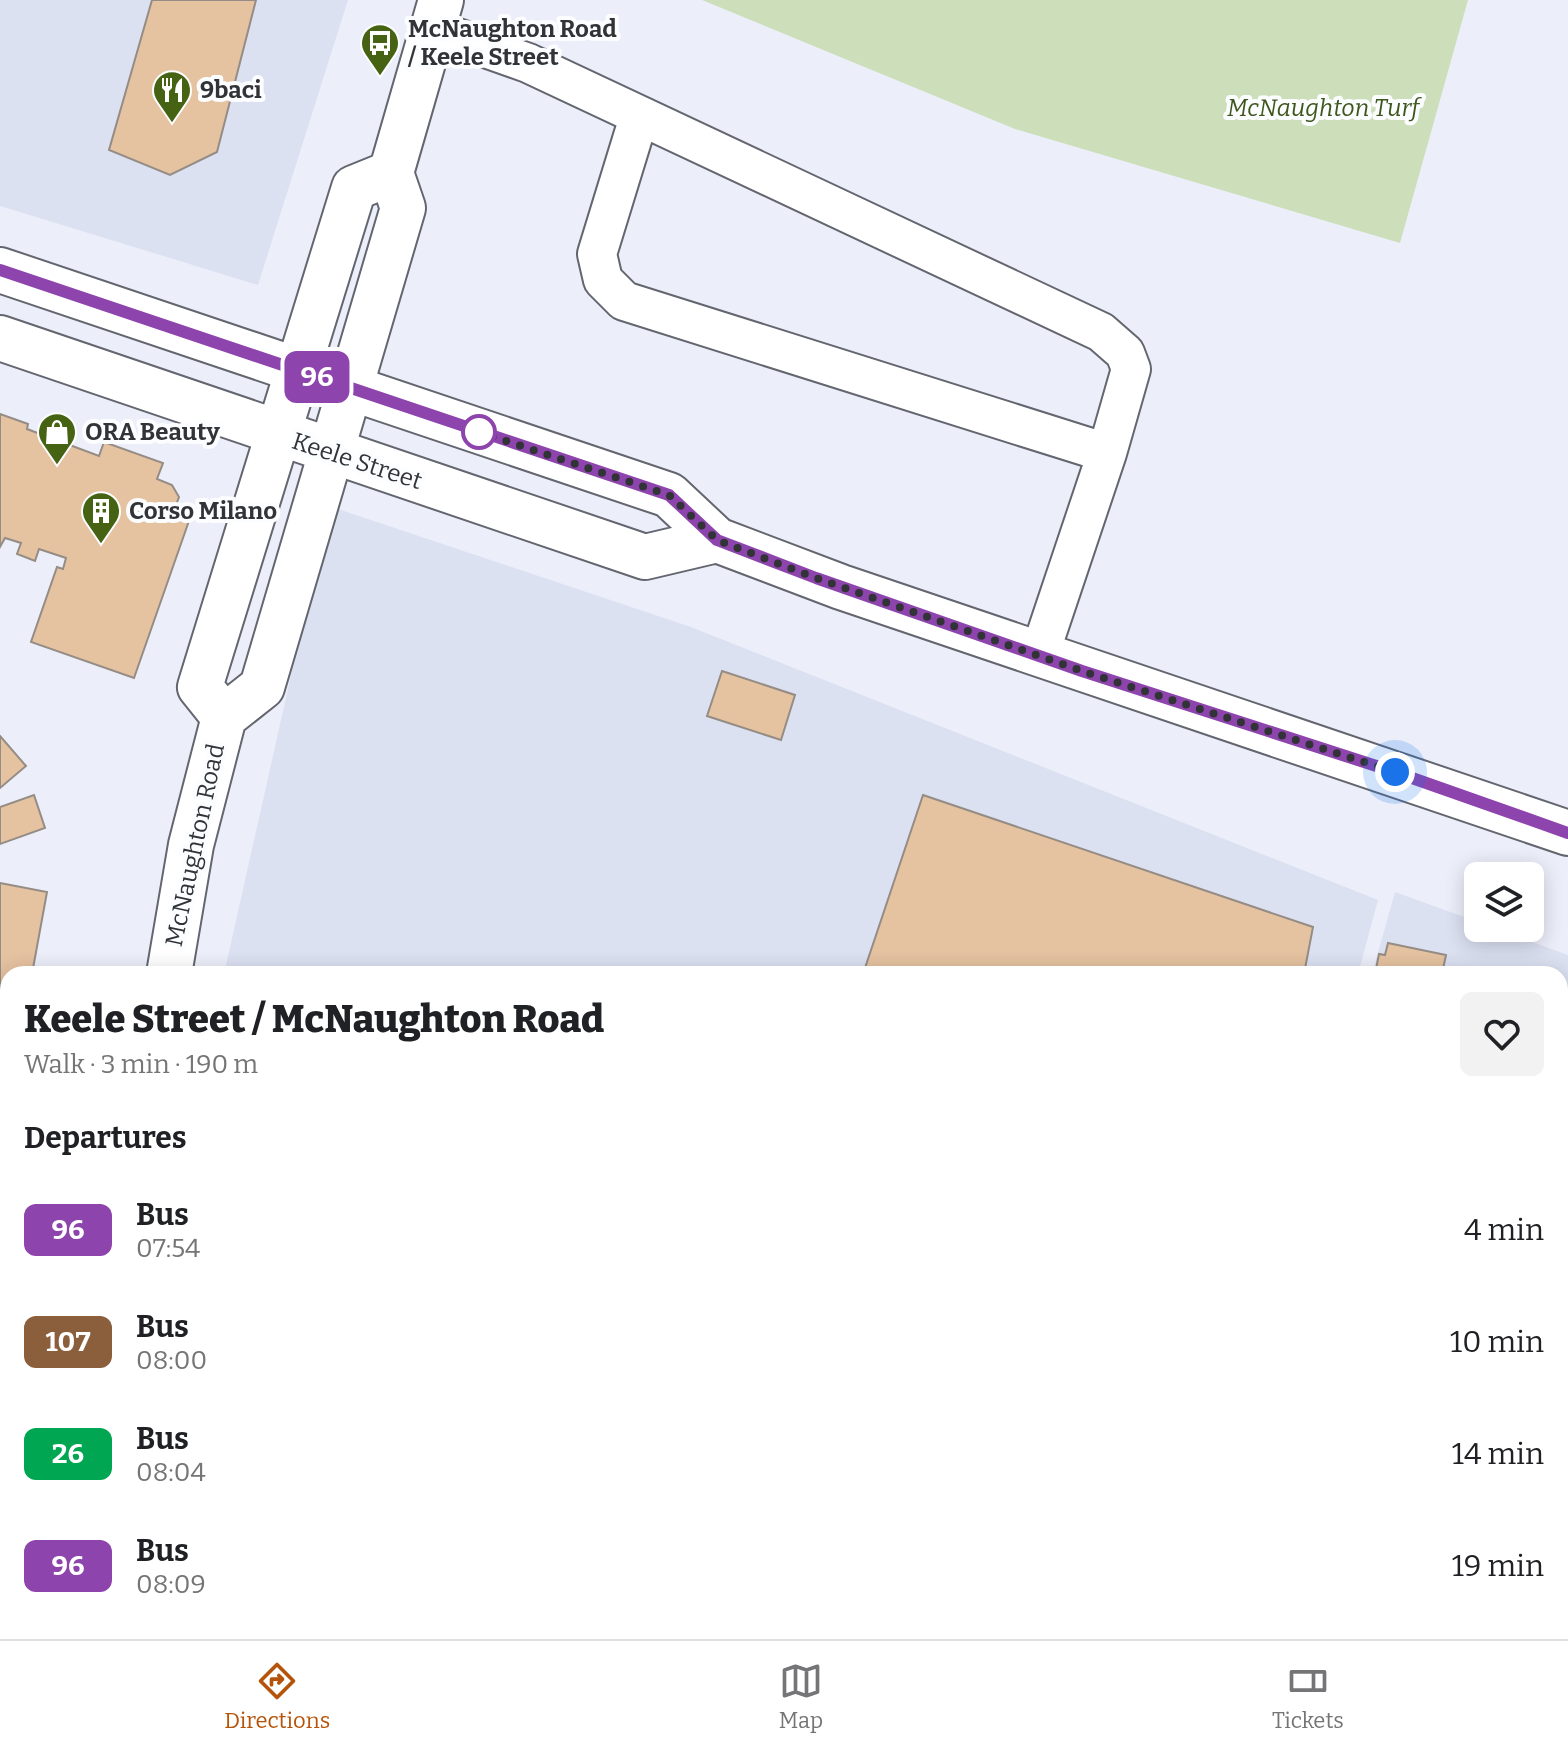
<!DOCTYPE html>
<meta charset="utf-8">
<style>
body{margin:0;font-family:Bitter,serif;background:#f2f2f2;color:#202124;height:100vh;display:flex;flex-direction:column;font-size:30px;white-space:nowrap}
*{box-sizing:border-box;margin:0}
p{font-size:26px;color:#757577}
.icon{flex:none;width:44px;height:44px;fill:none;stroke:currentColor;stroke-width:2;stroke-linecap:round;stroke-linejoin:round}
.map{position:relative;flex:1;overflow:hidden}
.side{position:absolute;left:0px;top:966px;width:1568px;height:674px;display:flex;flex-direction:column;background:#fff;border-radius:24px 24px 0 0;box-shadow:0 4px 20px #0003}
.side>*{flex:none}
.badge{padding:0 16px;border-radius:12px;font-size:28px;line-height:52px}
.controls{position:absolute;left:1464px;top:862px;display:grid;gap:16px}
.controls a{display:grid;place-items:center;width:80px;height:80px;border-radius:12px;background:#fff;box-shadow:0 4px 20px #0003;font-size:40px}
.you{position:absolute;width:40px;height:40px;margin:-20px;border:6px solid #fff;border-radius:50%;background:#1a73e8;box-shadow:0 0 0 12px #1a73e833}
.map>.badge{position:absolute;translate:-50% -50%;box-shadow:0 0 0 4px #fff}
h2{padding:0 24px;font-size:30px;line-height:72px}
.round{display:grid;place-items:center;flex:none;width:84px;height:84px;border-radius:12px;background:#f2f2f2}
.headline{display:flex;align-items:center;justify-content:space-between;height:136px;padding:0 24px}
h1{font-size:38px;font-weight:800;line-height:60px}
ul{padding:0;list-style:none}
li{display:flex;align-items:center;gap:24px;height:112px;padding:0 24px}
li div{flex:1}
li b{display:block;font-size:30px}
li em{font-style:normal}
li .badge{min-width:88px;font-weight:700;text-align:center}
.tabs{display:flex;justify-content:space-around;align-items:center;height:112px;border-top:2px solid #e0e0e0;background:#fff;font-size:22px;color:#757577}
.tabs a{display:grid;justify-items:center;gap:4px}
.tabs .on{color:#b45309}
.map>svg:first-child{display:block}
</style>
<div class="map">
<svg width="1568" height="1639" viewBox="0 0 1568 1639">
<rect width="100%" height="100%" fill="#eceffa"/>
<path fill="#dce1f2" d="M0,0H348L258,285L0,206Z
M329,506L691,627L1378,900L1358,974H224Z
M1395,892L1478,922V928H1494L1568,955V1514L1560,1511V974H1372Z
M1560,1530L1568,1533V1639H1229L1230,1632H1560Z
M108,1632H1205L1204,1639H106Z"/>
<path fill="#cddfba" d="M702,0H1468L1400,243L1015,129Z"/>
<path fill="#e5c2a0" stroke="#948c85" stroke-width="2" d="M152,0H256L217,152L170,175L109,150Z
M0,414L28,424L27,429L99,456L104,442L163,463L157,479L172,485L179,497L173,513L190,518L134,678L31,642L57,567L63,569L66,558L39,549L35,561L17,554L21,543L5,538L0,547Z
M722,671L795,695L781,740L707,716Z
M0,736L26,766L0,788Z
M34,795L45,828L0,844V807Z
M923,795L1313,927L1304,974H863Z
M0,883L47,892L32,974H8V1015L0,1014Z
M1388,943L1446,955L1442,974H1375L1379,954L1385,955Z
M0,1027L8,1028V1117L0,1164Z
M1568,1084V1182L1560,1179V1108Z
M1560,1215L1568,1218V1388L1560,1385Z
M1560,1441L1568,1444V1486L1560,1484Z
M851,1632H952L950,1639H850Z"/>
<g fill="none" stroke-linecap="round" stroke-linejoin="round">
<defs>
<path id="minor" d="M432,29L528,63L1101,332L1125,353L1131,369L1107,453L624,301L603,280L597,254L639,117
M1039,656L1107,453
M0,1340L8,1341"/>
<path id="tertiary" d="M224,717L200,687L354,188L391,173
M169,974L191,845L224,717L262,687L403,208L391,173L441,0
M51,1639L52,1632"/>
<path id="secondary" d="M0,270L669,495L717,540L841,587L1568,833
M0,338L645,557L717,540"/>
</defs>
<use href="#minor" stroke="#63666f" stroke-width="42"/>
<use href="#tertiary" stroke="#63666f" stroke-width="48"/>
<use href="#secondary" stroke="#63666f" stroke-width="48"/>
<use href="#minor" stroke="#fff" stroke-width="38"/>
<use href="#tertiary" stroke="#fff" stroke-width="44"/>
<use href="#secondary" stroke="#fff" stroke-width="44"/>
<path stroke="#8b8d94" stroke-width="6" stroke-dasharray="4 8" stroke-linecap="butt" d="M962,1639L964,1632"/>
</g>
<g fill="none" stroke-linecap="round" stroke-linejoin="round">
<defs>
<path id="line" d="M0,270L669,495L717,540L816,578L1082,671L1395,772L1568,833"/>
</defs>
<use href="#line" stroke="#fff" stroke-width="18"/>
<use href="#line" stroke="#8e44ad" stroke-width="12"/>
<path stroke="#323337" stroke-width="8" stroke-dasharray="0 14.4" d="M479,432L669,495L717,540L816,578L1082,671L1395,772"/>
</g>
<defs>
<symbol id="bus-pin" viewBox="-11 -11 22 30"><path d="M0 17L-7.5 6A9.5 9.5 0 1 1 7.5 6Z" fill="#466213" stroke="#fcfdff"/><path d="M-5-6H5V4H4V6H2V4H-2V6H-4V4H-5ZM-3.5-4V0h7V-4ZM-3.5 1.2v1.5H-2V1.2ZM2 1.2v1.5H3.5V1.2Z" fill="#fff"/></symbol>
<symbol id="restaurant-pin" viewBox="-11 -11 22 30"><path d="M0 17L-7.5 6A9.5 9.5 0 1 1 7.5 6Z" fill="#466213" stroke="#fcfdff"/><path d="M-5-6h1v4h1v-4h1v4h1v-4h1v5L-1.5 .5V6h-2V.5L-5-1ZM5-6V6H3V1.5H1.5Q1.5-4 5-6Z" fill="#fff"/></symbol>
<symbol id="shop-pin" viewBox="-11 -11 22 30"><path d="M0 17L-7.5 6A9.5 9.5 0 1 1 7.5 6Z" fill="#466213" stroke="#fcfdff"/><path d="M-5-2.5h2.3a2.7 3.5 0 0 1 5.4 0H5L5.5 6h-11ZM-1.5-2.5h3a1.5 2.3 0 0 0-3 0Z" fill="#fff"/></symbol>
<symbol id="building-pin" viewBox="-11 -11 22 30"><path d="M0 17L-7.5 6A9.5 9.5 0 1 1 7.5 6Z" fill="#466213" stroke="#fcfdff"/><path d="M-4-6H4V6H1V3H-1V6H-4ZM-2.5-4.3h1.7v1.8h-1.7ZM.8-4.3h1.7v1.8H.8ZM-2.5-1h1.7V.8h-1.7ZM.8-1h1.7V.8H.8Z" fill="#fff"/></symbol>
</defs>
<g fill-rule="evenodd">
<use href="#bus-pin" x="358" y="21" width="44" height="60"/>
<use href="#restaurant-pin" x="150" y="68" width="44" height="60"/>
<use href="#shop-pin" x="35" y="410" width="44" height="60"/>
<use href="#building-pin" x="79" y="489" width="44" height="60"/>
</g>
<circle fill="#fff" stroke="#8e44ad" stroke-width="4" cx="479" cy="432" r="16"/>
<g text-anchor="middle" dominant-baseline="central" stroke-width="8" stroke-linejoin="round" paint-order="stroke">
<g font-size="24" font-weight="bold" fill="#323337" stroke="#fcfdff" text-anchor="start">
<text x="408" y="29">McNaughton Road<tspan x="408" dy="28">/ Keele Street</tspan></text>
<text x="200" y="90">9baci</text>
<text x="85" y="432">ORA Beauty</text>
<text x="129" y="511">Corso Milano</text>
</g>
<g font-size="24" font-style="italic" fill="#3e571c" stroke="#fcfdff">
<text x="1323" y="108">McNaughton Turf</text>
</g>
<g font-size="24" fill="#323337" stroke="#fcfdff">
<text transform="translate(357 461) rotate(18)">Keele Street</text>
<text transform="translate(195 845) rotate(-78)">McNaughton Road</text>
</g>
</g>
</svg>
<div class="controls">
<a><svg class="icon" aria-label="layers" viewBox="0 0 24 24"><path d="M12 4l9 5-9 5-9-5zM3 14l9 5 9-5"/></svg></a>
</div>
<div class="you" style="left:1395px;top:772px"></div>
<b class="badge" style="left:317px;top:377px;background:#8e44ad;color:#fff">96</b>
<section class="side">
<div class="headline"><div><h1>Keele Street / McNaughton Road</h1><p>Walk · 3 min · 190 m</p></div><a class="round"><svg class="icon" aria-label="heart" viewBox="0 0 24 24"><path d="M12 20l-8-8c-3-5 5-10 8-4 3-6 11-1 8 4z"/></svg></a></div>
<h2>Departures</h2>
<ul>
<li><span class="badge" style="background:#8e44ad;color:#fff">96</span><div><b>Bus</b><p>07:54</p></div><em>4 min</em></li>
<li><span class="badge" style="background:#8b5e3c;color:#fff">107</span><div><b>Bus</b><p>08:00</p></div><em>10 min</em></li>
<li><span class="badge" style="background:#00a651;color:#fff">26</span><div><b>Bus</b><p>08:04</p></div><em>14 min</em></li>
<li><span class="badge" style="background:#8e44ad;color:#fff">96</span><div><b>Bus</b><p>08:09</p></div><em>19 min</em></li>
</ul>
</section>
</div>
<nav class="tabs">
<a class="on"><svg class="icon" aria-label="directions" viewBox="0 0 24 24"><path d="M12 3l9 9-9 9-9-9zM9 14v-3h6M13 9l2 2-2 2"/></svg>Directions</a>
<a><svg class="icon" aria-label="map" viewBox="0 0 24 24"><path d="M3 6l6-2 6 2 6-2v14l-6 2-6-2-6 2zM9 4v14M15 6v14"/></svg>Map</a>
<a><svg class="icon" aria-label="tickets" viewBox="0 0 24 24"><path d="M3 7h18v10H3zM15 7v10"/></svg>Tickets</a>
</nav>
